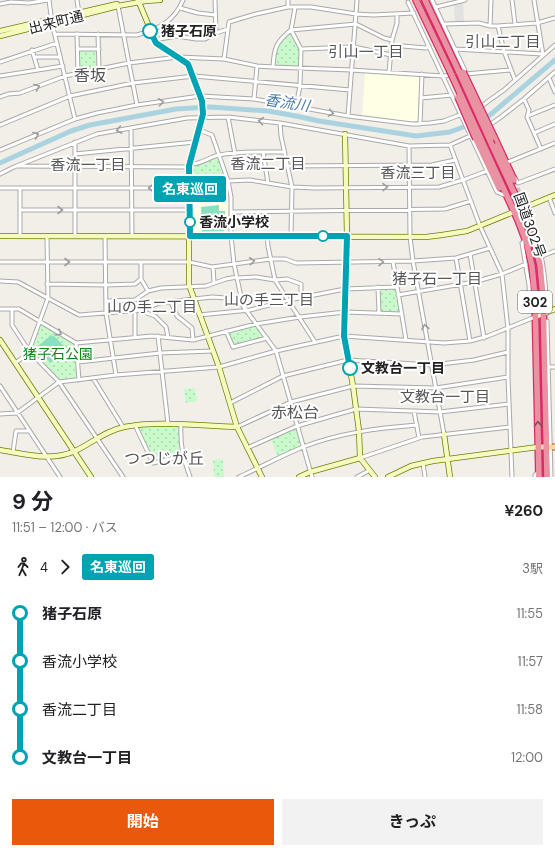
<!DOCTYPE html>
<html lang="ja">
<meta charset="utf-8">
<style>
body{margin:0;font-family:"DM Sans","Noto Sans JP",sans-serif;background:#f2f2f2;color:#202124;height:100vh;display:flex;flex-direction:column;font-size:15px;white-space:nowrap}
*{box-sizing:border-box;margin:0}
p{font-size:13px;color:#757577}
.icon{flex:none;width:22px;height:22px;fill:none;stroke:currentColor;stroke-width:2;stroke-linecap:round;stroke-linejoin:round}
.map{position:relative;height:477px;overflow:hidden}
.drawer{display:flex;flex-direction:column;background:#fff;flex:1}
.drawer>*{flex:none}
.badge{padding:0 8px;border-radius:3px;font-size:14px;line-height:26px}
.map>.badge{position:absolute;translate:-50% -50%;box-shadow:0 0 0 2px #fff}
.legs{display:flex;align-items:center;gap:6px;height:44px;padding:0 12px;font-size:13px}
.legs p{margin-inline-start:auto}
.summary{display:flex;align-items:center;justify-content:space-between;height:68px;padding:0 12px}
h1{font-size:22px;font-weight:700;line-height:30px}
.button{display:flex;gap:8px;margin-top:auto;padding:8px 12px}
.button a{flex:1;height:46px;border-radius:0px;background:#ea580c;color:#fff;font-size:16px;font-weight:700;line-height:46px;text-align:center}
.button a+a{background:#f2f2f2;color:#202124}
ul{padding:0 12px;list-style:none}
li{display:flex;align-items:center;gap:14px;height:48px;font-size:15px}
li i{display:grid;place-items:center;width:6px;height:100%;margin:0 5px;background:currentColor}
li i::after{content:'';width:10px;height:10px;margin:-5px;border:3px solid;border-radius:50%;background:#fff}
li p{margin-inline-start:auto}
li:first-child i{background:linear-gradient(#0000 50%,currentColor 0)}
li:last-child i{background:linear-gradient(currentColor 50%,#0000 0)}
.map>svg:first-child{display:block}
</style>
<div class="map">
<svg width="555" height="477" viewBox="0 0 555 477">
<defs>
<pattern id="park-dots" width="8" height="8" patternUnits="userSpaceOnUse"><rect width="8" height="8" fill="#c8facc"/><path d="M2 2h.1M6 6h.1" fill="none" stroke="#acd6af" stroke-width="1.8" stroke-linecap="round"/></pattern>
</defs>
<rect width="100%" height="100%" fill="#f2efe9"/>
<path fill="#ffffe5" d="M365,72L420,76L418,121L416,122L362,116Z
M224,182L226,183L229,200L228,228L225,233H193L191,231L192,188L207,183Z"/>
<path fill="url(#park-dots)" d="M290,33H291L299,49V65L298,66H276L274,65C276,50 278,42 290,33Z
M97,50L98,67L97,68L81,71L80,70V51Z
M215,158H218L223,178L222,179L204,180L192,185L190,166H195Z
M395,289L399,312H381L380,290Z
M41,325H44L74,344L77,376L76,377L59,379L32,351Z
M253,325L256,326L264,336V338L234,346L229,332Z
M195,388L197,401L186,403L184,389Z
M135,425H181L182,456L153,463Z
M295,428H297L300,447L277,456L271,439Z
M223,459L224,477H214L213,460Z"/>
<path fill="#88e0be" d="M219,205V211H225V229L224,231L202,232L201,207Z
M51,335L54,336L66,348L65,351L53,362H50L37,350L38,346Z"/>
<path fill="#e2e2e2" d="M463,2L464,22H455L454,5Z"/>
<g fill="none" stroke-linecap="round" stroke-linejoin="round">
<path stroke="#aad3df" stroke-width="5" d="M0,163L71,131L90,125L176,109L210,107L268,111L296,116L319,121L416,136L450,132L479,121L490,115L555,60"/>
<path stroke="#c8c6c1" stroke-width="5.5" stroke-dasharray="5.5 3" stroke-linecap="butt" d="M422,0L477,117
M514,180L521,200L524,210
M516,209L528,240
M529,235L534,251L539,283L544,477"/>
<defs>
<path id="street" d="M49,0L52,23L75,119
M77,0L79,13
M215,0L216,33
M432,0L466,73
M512,0L515,24
M534,0L543,55
M408,2L497,192L506,196
M0,4L11,2L29,3L48,0
M118,6L137,105
M288,7V0
M436,7L465,0
M180,8L198,13L215,15
M295,8L291,30L301,49L300,86L296,106
M444,24L479,23L490,26H498L537,23L555,18
M490,26L491,0
M498,26L504,51L515,80
M55,34L137,35C158,29 174,22 183,0
M77,34L78,73
M98,34L99,69
M154,40L177,36L196,39H205L216,33L228,29
M391,45L426,48L429,46
M78,49H99
M301,49L354,47L391,55
M455,49L542,54
M32,50L38,70
M35,57H60
M224,59L229,22L256,14L288,7H311L356,14L373,15L414,13
M0,62L57,43
M273,67C274,48 276,42 291,30L356,24L384,38L392,40
M389,72L392,40L397,23V14
M0,76L63,66
M549,78L555,92
M0,97L8,94L20,93L65,76L129,63L178,57L224,59L257,66L273,67L351,70L443,76L510,70
M421,98L452,95
M254,99L257,66
M524,99L529,110L527,117L541,149
M528,115H530L555,105
M348,116L357,0
M228,117L235,154
M280,123L281,136L292,187L291,236
M420,124L422,74
M0,125L70,96L133,83L194,76L350,90
M131,128L132,236
M199,130L212,135L228,181L231,197V236L234,264L243,306L276,351L312,477
M534,133L555,124
M75,142V236
M450,145L480,226L502,274L508,329V377L512,477
M409,146L410,237L413,261L444,434
M0,150L75,119L97,113L137,105L200,96L254,99L348,116L412,124L430,123L444,121L457,116L470,109L482,106L487,102L504,90L555,45
M263,152L268,183
M75,154L195,142
M508,162L555,143
M190,164C200,165 209,157 219,155C240,151 263,152 284,152
M18,166L189,167
M287,166L432,165L455,160
M0,174L14,167L97,134L187,118L228,117L280,123L409,146L450,145L481,131L501,117L524,99L555,72
M515,178L518,183L555,169
M0,188H190L206,182L250,180L292,187L315,188L439,187L463,180L487,171
M20,188V236
M549,197L555,213
M21,210H189
M231,212L445,209L471,201
M529,216C540,244 544,265 546,294
M105,236L106,313L116,375
M267,236L268,246L275,280L315,342
M525,240L522,243L529,285L530,306
M470,254L484,338
M542,256L555,251
M456,258L470,341
M0,262H189L212,267L271,259H285L296,263L413,261L456,258L490,248
M141,262V279L148,291
M393,262L406,340
M213,267L214,282
M237,278L256,277L275,280L287,279L301,284V297
M0,281L18,282L79,315L143,310L159,303L212,297L241,299
M47,284L106,285L135,284L141,279
M378,287L379,313
M398,295L474,282L502,274L526,264
M106,301L135,300L148,291L161,288L206,286L226,279L237,277
M171,302L177,316L192,328L193,340
M0,309H19L76,343L152,336L193,340L256,324L300,317L345,312L402,314
M12,309V325L29,351L59,382L123,477
M135,311V337
M141,311L155,316L166,327L168,337
M199,315L250,310L289,300L345,289L397,287
M547,321L551,477
M226,331L233,347L267,338
M158,336L168,424
M76,343L79,380
M29,351L48,298L47,236
M78,362L160,353L213,351
M15,363L31,352
M549,367H555
M93,378L123,427
M0,386L60,477
M230,403L283,376L348,360L432,365L474,360L508,352
M414,411L419,438
M0,414L17,413L59,382L116,375L219,367L276,351L344,336L444,343L470,341L488,336L535,317
M135,425L153,463L182,456
M181,425C180,446 183,457 190,477
M237,427L291,402L353,386L436,388L508,377
M247,448L297,426L356,409L440,412L509,404
M13,452L16,431H29
M360,458L422,437L510,427
M423,463L425,477
M239,477C261,467 281,456 303,447C339,433 378,428 417,425
M357,477L370,470
M535,477V475L539,471"/>
<path id="secondary" d="M138,0L156,43L188,64L202,101L203,114L189,167V285L219,367L237,427L262,477
M0,31L117,4
M0,36L118,6L145,1L160,0
M345,134L347,236L344,336L353,386L359,431L360,458L375,477
M0,236L426,237L442,235L467,231L555,195
M535,317L555,309
M0,340L91,477
M444,434L450,477
M0,450C25,454 51,462 75,451C92,443 105,431 124,427C158,420 202,426 237,427
M299,477L310,472L360,458
M388,477L411,466L433,461L538,447"/>
<path id="primary" d="M538,447H555"/>
<path id="highway" d="M416,0L450,71
M425,0L459,72
M480,137L518,220L527,244L532,266L535,297L539,477
M494,137L514,180
M476,139L499,188
M492,145L525,216L534,240L540,265L543,296L547,477"/>
</defs>
<use href="#street" stroke="#a9a9a9" stroke-width="5"/>
<use href="#secondary" stroke="#707d05" stroke-width="6"/>
<use href="#primary" stroke="#a06b00" stroke-width="7"/>
<use href="#highway" stroke="#dc2a67" stroke-width="8"/>
<use href="#street" stroke="#fff" stroke-width="3"/>
<use href="#secondary" stroke="#f7fabf" stroke-width="4.5"/>
<use href="#primary" stroke="#fcd6a4" stroke-width="5"/>
<use href="#highway" stroke="#e892a2" stroke-width="5.5"/>
<defs>
<path id="highway-bridge" d="M450,71L480,137
M459,72L492,145
M463,72L494,137
M458,97L476,139"/>
</defs>
<use href="#highway-bridge" stroke="#dc2a67" stroke-width="8" stroke-linecap="butt"/>
<use href="#highway-bridge" stroke="#e892a2" stroke-width="5.5"/>
</g>
<defs><path id="oneway-chevron" d="M-2-3.5L2.5 0L-2 3.5" fill="none" stroke-width="1.6" stroke-linecap="round" stroke-linejoin="round"/></defs>
<g stroke="#9c9c9c">
<use href="#oneway-chevron" transform="translate(37 87) rotate(-21)"/>
<use href="#oneway-chevron" transform="translate(161 102) rotate(-8)"/>
<use href="#oneway-chevron" transform="translate(331 113) rotate(10)"/>
<use href="#oneway-chevron" transform="translate(261 121) rotate(-173)"/>
<use href="#oneway-chevron" transform="translate(119 130) rotate(169)"/>
<use href="#oneway-chevron" transform="translate(36 135) rotate(-22)"/>
<use href="#oneway-chevron" transform="translate(385 187) rotate(-1)"/>
<use href="#oneway-chevron" transform="translate(151 188) rotate(180)"/>
<use href="#oneway-chevron" transform="translate(60 210)"/>
<use href="#oneway-chevron" transform="translate(252 261) rotate(-6)"/>
<use href="#oneway-chevron" transform="translate(67 262)"/>
<use href="#oneway-chevron" transform="translate(381 262) rotate(-1)"/>
<use href="#oneway-chevron" transform="translate(425 327) rotate(-100)"/>
<use href="#oneway-chevron" transform="translate(59 333) rotate(31)"/>
</g>
<use stroke="#7b545c" href="#oneway-chevron" transform="translate(538 424) rotate(-91)"/>
<g fill="none" stroke-linecap="round" stroke-linejoin="round">
<defs>
<path id="line-1" d="M150,31L156,43L188,64L202,101L203,114L189,166L190,236H347L344,336L350,368"/>
</defs>
<use href="#line-1" stroke="#fff" stroke-width="9"/>
<use href="#line-1" stroke="#00a3b4" stroke-width="6"/>
</g>
<g fill="#fff" stroke="#00a3b4" stroke-width="2">
<circle cx="150" cy="31" r="7"/>
<circle cx="190" cy="222" r="5"/>
<circle cx="323" cy="236" r="5"/>
<circle cx="350" cy="368" r="7"/>
</g>
<g text-anchor="middle" dominant-baseline="central" stroke-width="4" stroke-linejoin="round" paint-order="stroke">
<rect fill="#fff" stroke="#646464" stroke-width="1" x="518" y="291" width="34" height="22" rx="3"/>
<g font-size="13" font-weight="bold" fill="#222">
<text x="535" y="302">302</text>
</g>
<g font-size="14" fill="#222" stroke="#fff">
<text transform="translate(56 22) rotate(-14)">出来町通</text>
<text transform="translate(530 225) rotate(70)">国道302号</text>
</g>
<g font-size="14" font-weight="bold" fill="#222" stroke="#fff" text-anchor="start">
<text x="161" y="31">猪子石原</text>
<text x="199" y="222">香流小学校</text>
<text x="361" y="368">文教台一丁目</text>
</g>
<g font-size="14" fill="#0c8416" stroke="#fff">
<text x="58" y="354">猪子石公園</text>
</g>
<g font-size="15" fill="#555" stroke="#fff">
<text x="503" y="42">引山二丁目</text>
<text x="366" y="52">引山一丁目</text>
<text x="268" y="164">香流二丁目</text>
<text x="88" y="165">香流一丁目</text>
<text x="418" y="173">香流三丁目</text>
<text x="437" y="279">猪子石一丁目</text>
<text x="269" y="300">山の手三丁目</text>
<text x="152" y="307">山の手二丁目</text>
<text x="445" y="397">文教台一丁目</text>
</g>
<g font-size="15" font-style="italic" fill="#4a7aab" stroke="#fff">
<text transform="translate(287 103) rotate(9)">香流川</text>
</g>
<g font-size="16" fill="#555" stroke="#fff">
<text x="90" y="75">香坂</text>
<text x="295" y="412">赤松台</text>
<text x="164" y="458">つつじが丘</text>
</g>
</g>
</svg>
<b class="badge" style="left:190px;top:189px;background:#00a3b4;color:#fff">名東巡回</b>
</div>
<section class="drawer">
<div class="summary"><div><h1>9 分</h1><p>11:51 – 12:00 · バス</p></div><b>¥260</b></div>
<div class="legs"><svg class="icon" aria-label="walk" viewBox="0 0 24 24"><circle cx="13" cy="4" r="2"/><path d="M13 8l-2 6 4 7M11 14l-3 7M7 12l3-4h3l4 4"/></svg>4<svg class="icon" aria-label="forward" viewBox="0 0 24 24"><path d="M9 5l7 7-7 7"/></svg><b class="badge" style="background:#00a3b4;color:#fff">名東巡回</b><p>3駅</p></div>
<ul>
<li><i style="color:#00a3b4"></i><b>猪子石原</b><p>11:55</p></li>
<li><i style="color:#00a3b4"></i><span>香流小学校</span><p>11:57</p></li>
<li><i style="color:#00a3b4"></i><span>香流二丁目</span><p>11:58</p></li>
<li><i style="color:#00a3b4"></i><b>文教台一丁目</b><p>12:00</p></li>
</ul>
<div class="button"><a>開始</a><a>きっぷ</a></div>
</section>
